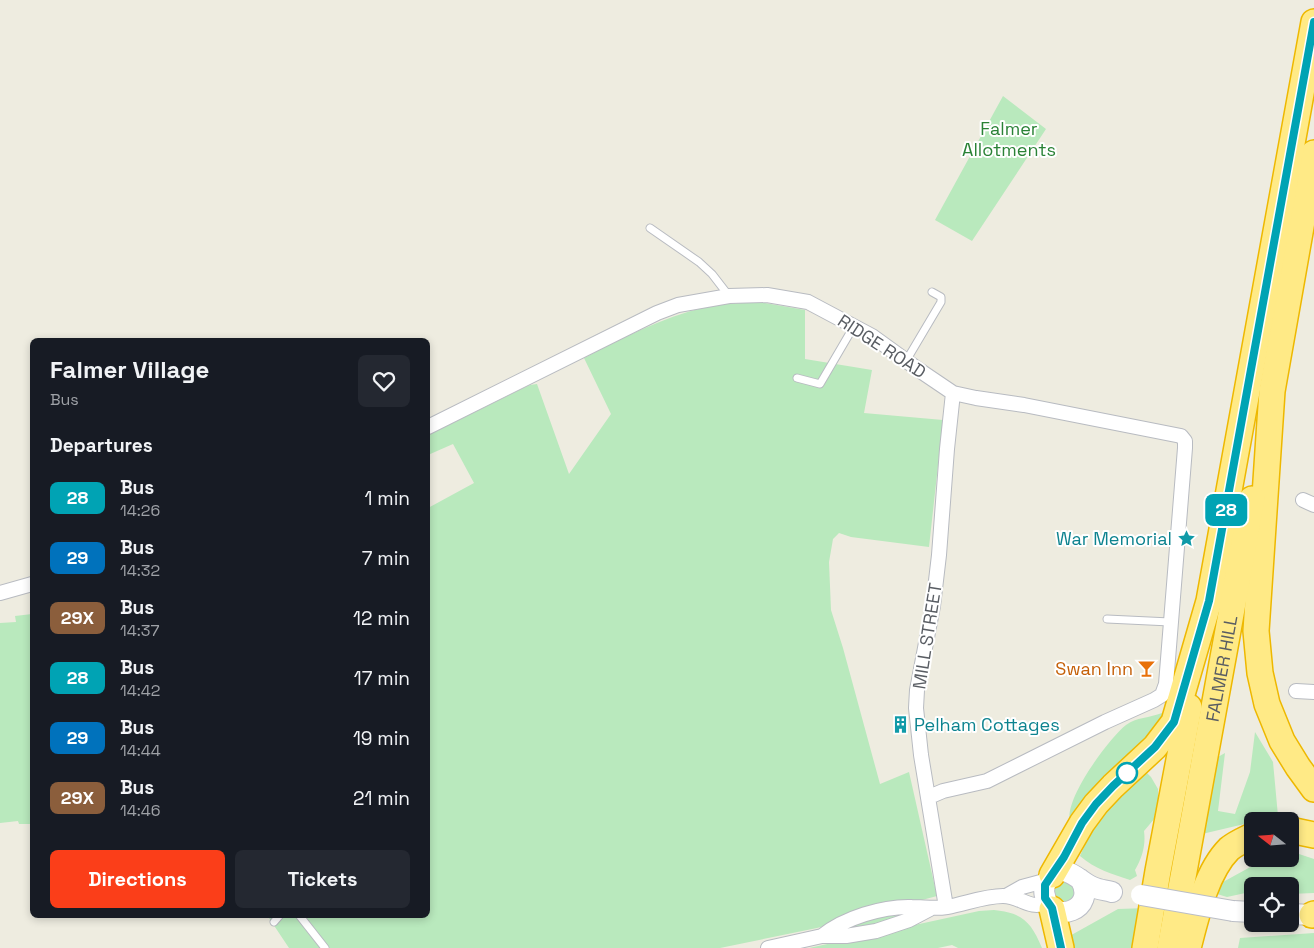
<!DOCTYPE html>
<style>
body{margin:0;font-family:"Space Grotesk",sans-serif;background:#242831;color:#f1f3f6;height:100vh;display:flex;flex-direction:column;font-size:19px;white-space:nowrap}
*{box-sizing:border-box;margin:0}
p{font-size:16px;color:#9ea1a6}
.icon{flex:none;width:28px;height:28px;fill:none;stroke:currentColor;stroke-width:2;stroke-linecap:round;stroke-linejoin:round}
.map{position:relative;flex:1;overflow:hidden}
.panel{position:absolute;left:30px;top:338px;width:400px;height:580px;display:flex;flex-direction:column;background:#171b24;border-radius:8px;box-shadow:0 2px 8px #0003}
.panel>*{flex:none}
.badge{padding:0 10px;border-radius:8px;font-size:18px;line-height:32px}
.needle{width:32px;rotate:287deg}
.tools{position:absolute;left:1244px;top:812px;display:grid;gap:10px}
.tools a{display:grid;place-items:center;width:55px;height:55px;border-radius:8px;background:#171b24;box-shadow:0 2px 8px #0003;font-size:25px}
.map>.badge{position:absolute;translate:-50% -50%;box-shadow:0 0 0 2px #fff}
h2{padding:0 20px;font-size:19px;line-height:45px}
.round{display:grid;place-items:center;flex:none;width:52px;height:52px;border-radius:8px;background:#242831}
.head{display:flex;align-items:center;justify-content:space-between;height:85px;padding:0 20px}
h1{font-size:24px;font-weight:800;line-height:38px}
.button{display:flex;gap:10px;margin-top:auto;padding:10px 20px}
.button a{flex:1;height:58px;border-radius:8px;background:#fb3e19;color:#fff;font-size:20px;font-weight:800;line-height:58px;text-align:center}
.button a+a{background:#242831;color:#f1f3f6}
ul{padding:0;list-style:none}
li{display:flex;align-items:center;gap:15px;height:60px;padding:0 20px}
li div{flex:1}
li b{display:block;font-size:19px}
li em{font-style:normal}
li .badge{min-width:55px;font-weight:700;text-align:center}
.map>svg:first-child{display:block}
</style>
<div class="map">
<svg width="1314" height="948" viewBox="0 0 1314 948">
<rect width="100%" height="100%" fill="#eeece0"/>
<path fill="#b9e9bd" d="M1003,96L1046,129L972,241L935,220Z
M759,302L805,310V359L872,370L864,413L943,420L929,547L851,537L839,533L833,539L829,562L831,610L843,648L880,784L909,772L937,896L817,928L720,948H289L267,915H428V508L474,483L453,444L428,455V435L517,391L530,385L537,384L569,474L611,414L584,358C626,336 669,314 716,305C730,303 745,303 759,302Z
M32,614V824H19L18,821L0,823V623L16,622L15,616Z
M1162,713H1167L1168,717L1071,824C1060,804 1109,738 1126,725C1136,717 1150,718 1162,713Z
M1255,732L1273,762L1278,816L1202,834L1216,758L1225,753L1218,811L1235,814L1250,772Z
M1145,771L1151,777L1158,789V801L1155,818L1144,831C1146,845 1142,858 1135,870L1137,876L1130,880C1112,874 1095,869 1080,856L1088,838L1089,828Z
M1290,853H1296L1314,859V893L1290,894V886H1252V893L1250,892L1227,897L1217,894V890L1223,882L1265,859H1290Z
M1053 892a11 11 0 1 1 22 0a11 11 0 1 1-22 0Z
M1147,908L1140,948H1067L1066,938L1118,909Z
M994,910C1023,913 1031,922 1042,948H958L952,945L938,948H809L979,911Z
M895,913L896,919L894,922L856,928L854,927L853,923Z
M1314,933V948H1238L1240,938Z"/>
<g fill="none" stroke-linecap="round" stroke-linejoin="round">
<defs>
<path id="lane" d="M650,228L699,262L712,274L729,296
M906,361L941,302V297L932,292
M797,378L820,384L854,326
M1107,619L1170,622
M299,915L325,948
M274,922L280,915"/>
<path id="street" d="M428,427L657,313L678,305L729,296L767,295L808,302L872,336L919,370L953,393L976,398L1024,405L1181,436L1185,441V448L1166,684L1162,695L1154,700L1105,722L987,781L943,791L929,797
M1303,500L1314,505
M0,593L32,584
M1296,691L1314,692
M1006,896L1022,887L1048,880
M946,907L921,755L916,708L917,690L933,606L939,555L947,449L953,393
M822,936C844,918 883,906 912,907C924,907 935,909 947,907C965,904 984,896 1003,896C1021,896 1028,910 1047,903
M768,948L822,936H846L876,931L909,920L930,909"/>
<path id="secondary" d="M1080,879C1099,910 1051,926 1045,896C1043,890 1045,883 1049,878C1065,860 1079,882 1093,887C1099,890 1106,890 1112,892
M1233,911L1252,912
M1290,914L1314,915"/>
<g id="highway">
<path d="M1314,153L1272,391L1256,631L1260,673L1267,704L1282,741L1298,767L1314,789"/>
<path d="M1290,830L1314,835"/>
<path d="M1052,875L1082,823L1096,804L1113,786L1155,747L1174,722L1209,601L1314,22"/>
<path d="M1052,909L1061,948"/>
<path d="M1312,915L1314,914"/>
<path d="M1145,948L1158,871L1189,707"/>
<path id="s1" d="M1170,948L1252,499"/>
<path d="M1188,948C1196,917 1206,872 1229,849C1236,843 1244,840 1252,836"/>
</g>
</defs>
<use href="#lane" stroke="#b8bbc1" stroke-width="9"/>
<use href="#street" stroke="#b8bbc1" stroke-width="16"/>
<use href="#secondary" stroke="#bbbec6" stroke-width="22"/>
<use href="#highway" stroke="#eeb800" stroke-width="28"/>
<use href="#lane" stroke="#fff" stroke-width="7"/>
<use href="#street" stroke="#fff" stroke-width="14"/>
<use href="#secondary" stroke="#fff" stroke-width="20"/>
<use href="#highway" stroke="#ffea86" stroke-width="25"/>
<defs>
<path id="secondary-bridge" d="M1141,895L1233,911"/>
</defs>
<use href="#secondary-bridge" stroke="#bbbec6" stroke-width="22" stroke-linecap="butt"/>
<use href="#secondary-bridge" stroke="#fff" stroke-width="20"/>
</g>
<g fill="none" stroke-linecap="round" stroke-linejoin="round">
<defs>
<path id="line" d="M1061,948L1052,908L1045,898V885L1064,857L1082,823L1096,804L1113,786L1155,747L1174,722L1209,601L1314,22"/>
</defs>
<use href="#line" stroke="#fff" stroke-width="11"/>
<use href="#line" stroke="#00a3b4" stroke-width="8"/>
</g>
<defs>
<symbol id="sight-bare" viewBox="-9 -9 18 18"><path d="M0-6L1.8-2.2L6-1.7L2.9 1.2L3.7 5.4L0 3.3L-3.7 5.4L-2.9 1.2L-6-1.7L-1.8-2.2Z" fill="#0f9aa8" stroke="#fff" stroke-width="2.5" paint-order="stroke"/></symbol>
<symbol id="bar-bare" viewBox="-9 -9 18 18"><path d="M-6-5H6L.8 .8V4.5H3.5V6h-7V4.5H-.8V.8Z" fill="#e8710a" stroke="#fff" stroke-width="2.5" paint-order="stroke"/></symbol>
<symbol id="building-bare" viewBox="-9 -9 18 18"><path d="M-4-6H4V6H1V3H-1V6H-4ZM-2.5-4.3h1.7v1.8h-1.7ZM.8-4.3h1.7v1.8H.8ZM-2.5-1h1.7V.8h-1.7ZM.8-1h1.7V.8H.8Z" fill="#0f9aa8" stroke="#fff" stroke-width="2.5" paint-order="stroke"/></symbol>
</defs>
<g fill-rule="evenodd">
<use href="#sight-bare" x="1174" y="526" width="25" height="25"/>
<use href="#bar-bare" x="1134" y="656" width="25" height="25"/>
<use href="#building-bare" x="888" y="712" width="25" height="25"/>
</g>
<circle fill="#fff" stroke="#00a3b4" stroke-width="2.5" cx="1127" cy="773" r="10"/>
<g text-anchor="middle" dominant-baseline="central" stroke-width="4" stroke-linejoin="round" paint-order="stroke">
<g font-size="18" fill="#2a8236" stroke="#fff">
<text x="1009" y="128">Falmer<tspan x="1009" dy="21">Allotments</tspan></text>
</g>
<g font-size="18" fill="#595d63" stroke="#fff">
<text transform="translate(882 346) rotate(33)">RIDGE ROAD</text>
<text transform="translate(927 636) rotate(-81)">MILL STREET</text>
<text stroke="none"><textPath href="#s1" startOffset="284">FALMER HILL</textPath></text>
</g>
<g font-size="18" fill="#0d838f" stroke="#fff" text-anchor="end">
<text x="1172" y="538">War Memorial</text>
<text x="914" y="724" text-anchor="start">Pelham Cottages</text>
</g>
<g font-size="18" fill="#c56008" stroke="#fff" text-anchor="end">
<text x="1133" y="668">Swan Inn</text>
</g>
</g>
</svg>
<div class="tools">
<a><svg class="needle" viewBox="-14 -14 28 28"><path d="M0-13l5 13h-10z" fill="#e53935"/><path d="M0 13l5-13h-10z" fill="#9ea1a6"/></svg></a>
<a><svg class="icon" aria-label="locate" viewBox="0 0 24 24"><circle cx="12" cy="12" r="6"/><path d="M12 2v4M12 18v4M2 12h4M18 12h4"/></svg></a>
</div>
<b class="badge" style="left:1226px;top:510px;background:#00a3b4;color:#fff">28</b>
<section class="panel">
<div class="head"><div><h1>Falmer Village</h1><p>Bus</p></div><a class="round"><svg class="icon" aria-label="heart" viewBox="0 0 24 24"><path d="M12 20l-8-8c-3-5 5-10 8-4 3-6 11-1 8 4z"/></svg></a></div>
<h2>Departures</h2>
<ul>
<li><span class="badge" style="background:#00a3b4;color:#fff">28</span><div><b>Bus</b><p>14:26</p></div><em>1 min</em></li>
<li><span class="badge" style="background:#0072bc;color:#fff">29</span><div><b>Bus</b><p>14:32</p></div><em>7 min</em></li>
<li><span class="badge" style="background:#8b5e3c;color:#fff">29X</span><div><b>Bus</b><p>14:37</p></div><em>12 min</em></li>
<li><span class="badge" style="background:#00a3b4;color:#fff">28</span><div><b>Bus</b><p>14:42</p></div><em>17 min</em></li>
<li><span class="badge" style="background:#0072bc;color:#fff">29</span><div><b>Bus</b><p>14:44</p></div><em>19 min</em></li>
<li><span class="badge" style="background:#8b5e3c;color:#fff">29X</span><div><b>Bus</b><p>14:46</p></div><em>21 min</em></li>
</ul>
<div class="button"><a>Directions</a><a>Tickets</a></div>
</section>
</div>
